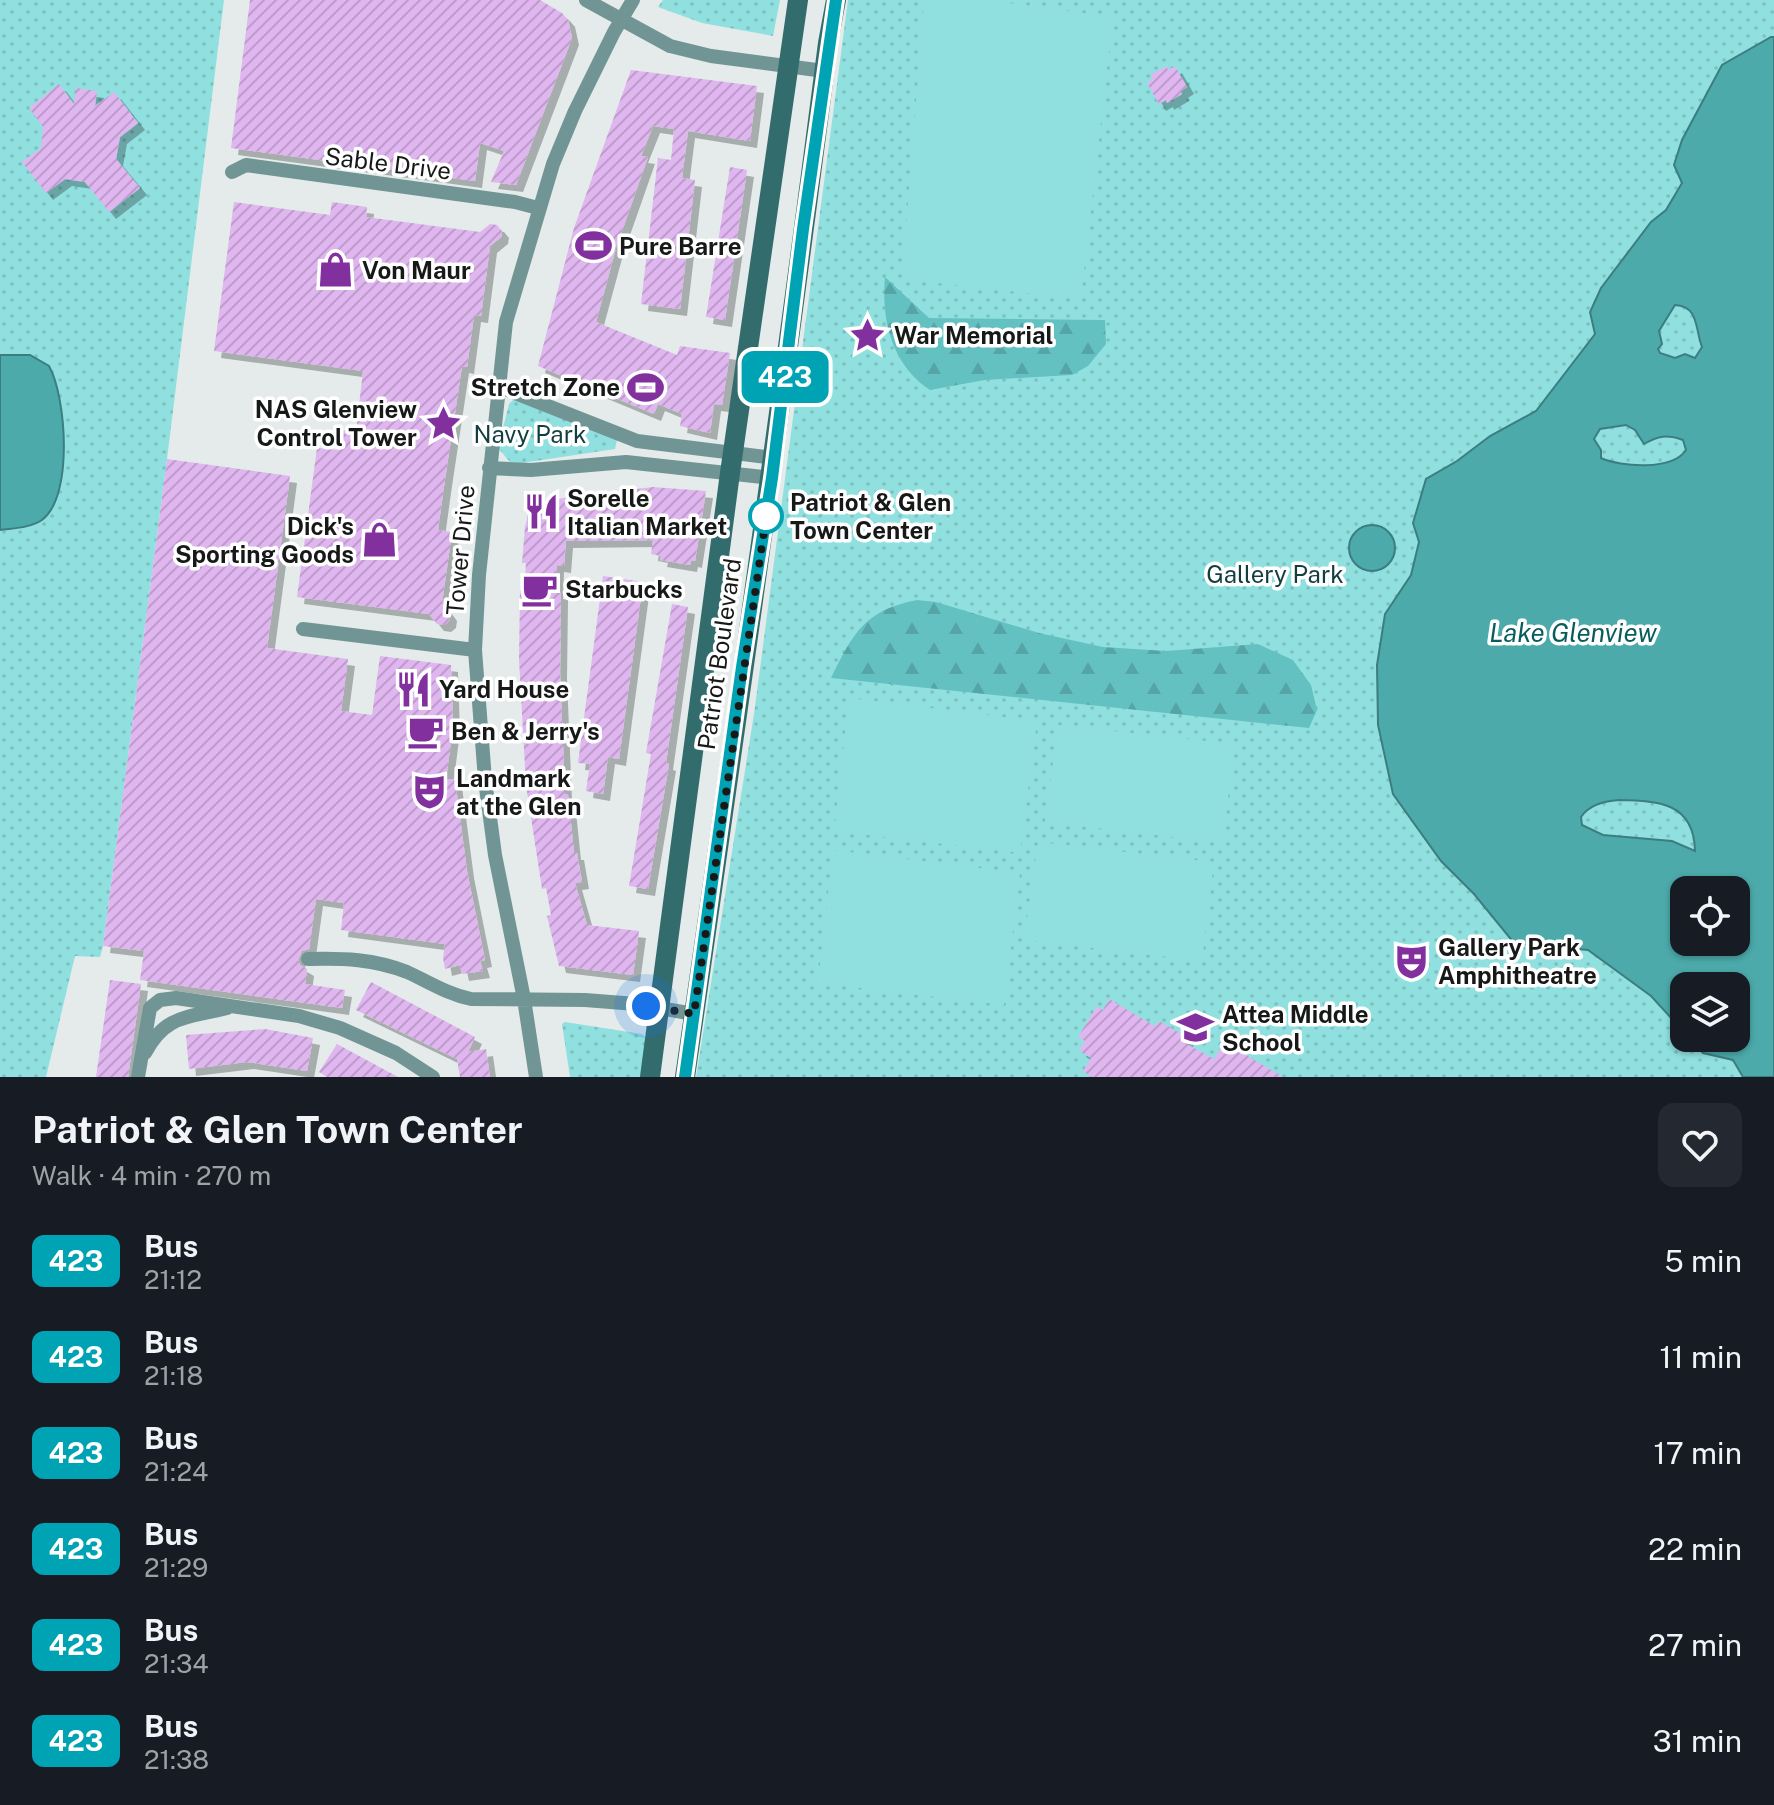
<!DOCTYPE html>
<meta charset="utf-8">
<style>
body{margin:0;font-family:"Public Sans",sans-serif;background:#242831;color:#f1f3f6;height:100vh;display:flex;flex-direction:column;font-size:30px;white-space:nowrap}
*{box-sizing:border-box;margin:0}
p{font-size:26px;color:#9ea1a6}
.icon{flex:none;width:44px;height:44px;fill:none;stroke:currentColor;stroke-width:2;stroke-linecap:round;stroke-linejoin:round}
.map{position:relative;height:1077px;overflow:hidden}
.details{display:flex;flex-direction:column;background:#171b24;flex:1}
.details>*{flex:none}
.badge{padding:0 16px;border-radius:12px;font-size:28px;line-height:52px}
.tools{position:absolute;left:1670px;top:876px;display:grid;gap:16px}
.tools a{display:grid;place-items:center;width:80px;height:80px;border-radius:16px;background:#171b24;box-shadow:0 2px 6px #0004;font-size:40px}
.you{position:absolute;width:40px;height:40px;margin:-20px;border:6px solid #fff;border-radius:50%;background:#1a73e8;box-shadow:0 0 0 12px #1a73e833}
.map>.badge{position:absolute;translate:-50% -50%;box-shadow:0 0 0 4px #fff}
.round{display:grid;place-items:center;flex:none;width:84px;height:84px;border-radius:16px;background:#242831}
.summary{display:flex;align-items:center;justify-content:space-between;height:136px;padding:0 32px}
h1{font-size:38px;font-weight:700;line-height:60px}
ul{padding:0;list-style:none}
li{display:flex;align-items:center;gap:24px;height:96px;padding:0 32px}
li div{flex:1}
li b{display:block;font-size:30px}
li em{font-style:normal}
li .badge{min-width:88px;font-weight:700;text-align:center}
.map>svg:first-child{display:block}
</style>
<div class="map">
<svg width="1774" height="1077" viewBox="0 0 1774 1077">
<defs>
<pattern id="grass-dots" width="8" height="8" patternUnits="userSpaceOnUse" patternTransform="scale(2)"><rect width="8" height="8" fill="#91e0e0"/><path d="M2 2h.1M6 6h.1" fill="none" stroke="#7cc0c0" stroke-width="1.8" stroke-linecap="round"/></pattern>
<pattern id="forest-firs" width="22" height="20" patternUnits="userSpaceOnUse" patternTransform="scale(2)"><rect width="22" height="20" fill="#64c1c2"/><path d="M5 1l3.5 6h-7zM16 11l3.5 6h-7z" fill="#56a5a6"/></pattern>
<pattern id="building-hatch" width="6" height="6" patternUnits="userSpaceOnUse" patternTransform="scale(2)"><rect width="6" height="6" fill="#dfb6ef"/><path d="M-1 1l2-2M0 6l6-6M5 7l2-2" fill="none" stroke="#bf9ccc"/></pattern>
<filter id="shadow"><feDropShadow dx="7" dy="7" stdDeviation="0" flood-color="#0004"/></filter>
</defs>
<rect width="100%" height="100%" fill="#e4ebea"/>
<path fill="url(#grass-dots)" fill-rule="evenodd" d="M0,0H224L167,459L103,946L100,957L75,956L46,1077H0Z
M663,0H780L773,36L702,23L658,7Z
M848,0H1774V1077H696L754,714ZM1684,890H1736V942H1684ZM1684,986H1736V1038H1684Z
M519,399L617,440L615,449L522,463L510,462L498,448L509,404L513,400Z
M565,1022L642,1034L650,1041L644,1077H570L562,1024Z"/>
<path fill="url(#forest-firs)" d="M885,277L929,318L1105,320L1106,344L1088,366L1072,375L985,380L930,390C892,365 881,320 885,277Z
M917,600L936,602L1039,633L1103,647L1166,651L1258,644L1293,660L1311,685L1317,710L1309,728L831,678C853,633 865,610 917,600Z"/>
<path fill="#91e0e0" d="M924,0H987L1113,17L1081,299L902,279Z
M849,698L1037,721L1020,853L834,831Z
M1058,725L1234,744L1223,843L1045,822Z
M1038,842L1214,862L1202,961L1024,940Z
M833,850L1020,873L1004,1005L818,983Z"/>
<path fill="#4caaab" stroke="#3c7e7f" stroke-width="2" fill-rule="evenodd" d="M1771,37H1774V1077H1743L1733,1060L1703,1053L1689,1038H1736V986H1684V1032L1651,996L1588,950L1514,943L1474,894L1441,861L1393,794L1378,725L1377,665L1385,614L1411,575L1419,542L1413,523L1426,479L1457,461L1490,436L1536,411L1595,334L1590,312L1601,288L1651,222L1666,210L1682,183L1674,165L1682,140L1722,65ZM1675,305C1699,306 1695,329 1702,347L1695,358L1685,354L1675,358L1660,353L1658,349L1662,344L1659,331ZM1626,425L1635,430L1644,444C1658,436 1667,434 1683,440L1686,450C1672,471 1621,467 1601,458V450L1594,439L1600,429ZM1619,800C1658,801 1694,802 1695,851L1672,841L1603,835L1582,825L1581,817C1589,805 1604,801 1619,800ZM1736,890V942H1684V890Z
M0,355H30L49,366C66,396 74,496 42,520C30,528 14,528 0,530Z
M1349 548a23 23 0 1 1 46 0a23 23 0 1 1-46 0Z"/>
<path fill="url(#building-hatch)" filter="url(#shadow)" d="M250,0H540L562,13L568,20L572,38L516,185L491,182L504,151L480,143L475,181L231,148Z
M1166,66L1168,70L1175,66L1187,87L1181,91L1182,94L1167,103L1166,100L1159,104L1147,83L1153,79L1150,75Z
M631,70L757,86L750,141L688,131L682,178L695,180L680,309L641,304L658,158L671,160L674,129L653,126L641,156L648,157L616,248L596,322L677,355L680,346L730,353L722,405L714,404L710,433L680,426L682,414L658,404L654,414L538,366L574,228Z
M59,84L74,104L76,88L97,91L95,106L114,92L138,123L120,137L116,159L140,188L109,212L85,182L65,179L46,193L22,162L41,148L43,127L29,108Z
M730,167L747,170L725,320L706,317Z
M234,202L330,215L332,202L367,207L366,217L480,232L490,224L497,225L502,231L501,237L490,246L481,316L474,315L467,367L462,366L444,486L438,530L452,532L442,603L450,614L449,621L444,625L437,624L429,614L297,597L317,448L340,450L342,430L356,432L363,371L214,351Z
M167,459L290,476L267,648L348,659L341,711L372,715L380,656L451,665L453,726L446,779L455,780L467,871L485,960L480,961L483,971L462,974L460,965L445,969L443,958L445,944L341,930L344,903L316,899L309,949L302,951L298,960L300,965L307,969L305,984L345,990L342,1008L140,980L144,951L103,946Z
M653,487L706,491L695,561L691,560L690,565L660,560L661,556L651,554L653,540L566,541L564,566L557,565L556,592L561,593L560,672L565,794L568,795L574,853H577L582,882L575,883L587,925L639,931L633,975L559,966L547,916L551,915L546,888L542,889L526,785L519,659L520,590H524L526,563H522L525,527L528,515L536,504L548,500Z
M603,576L643,582L619,759L608,757L603,794L586,791L590,764L578,763Z
M672,604L688,607L666,763L669,764L648,889L629,886L651,754L646,753Z
M110,980L141,984L128,1077H96Z
M371,982L475,1037L468,1052L486,1049L490,1077H460L457,1059L356,1010Z
M1109,999L1155,1026L1159,1021L1187,1037L1185,1043L1214,1059L1224,1042L1283,1077H1092L1083,1071L1091,1058L1079,1050L1085,1041L1078,1037L1097,1006L1103,1010Z
M265,1029L313,1038L307,1071L247,1062L189,1069L186,1035Z
M337,1044L398,1077H327L319,1072Z"/>
<g fill="none" stroke-linecap="round" stroke-linejoin="round">
<path stroke="#719595" stroke-width="14" d="M586,0L670,46L711,56L824,71
M232,172L246,165L515,202L538,208
M500,387L637,441L774,458
M489,468L531,470L626,462L772,478
M303,629L475,650
M308,959C343,958 374,959 407,972C429,982 447,994 471,999L585,1000L636,1004L694,1014
M145,1053C166,1013 190,1018 227,1008
M138,1077L150,1008L160,1000L176,998L299,1016L340,1028L396,1053L433,1077
M536,1077L524,999L495,855L485,780L475,650L479,575L506,322L553,164L575,111L614,32L633,0"/>
<path stroke="#336c6d" stroke-width="20" d="M650,1077L730,473L798,0
M685,1077C735,733 784,388 828,43L836,0"/>
</g>
<g fill="none" stroke-linecap="round" stroke-linejoin="round">
<defs>
<path id="line" d="M685,1077L742,667L772,478L803,229L836,0"/>
</defs>
<use href="#line" stroke="#fff" stroke-width="18"/>
<use href="#line" stroke="#00a3b4" stroke-width="12"/>
<path stroke="#171919" stroke-width="8" stroke-dasharray="0 14.4" d="M646,1006L694,1014L768,504L766,516"/>
</g>
<defs>
<symbol id="stadium-bare" viewBox="-9 -9 18 18"><path d="M0-5a6.5 5 0 1 0 0 10a6.5 5 0 1 0 0-10ZM-3.5-1.8h7v3.6h-7Z" fill="#83309f" stroke="#fff" stroke-width="2.5" paint-order="stroke"/></symbol>
<symbol id="shop-bare" viewBox="-9 -9 18 18"><path d="M-5-2.5h2.3a2.7 3.5 0 0 1 5.4 0H5L5.5 6h-11ZM-1.5-2.5h3a1.5 2.3 0 0 0-3 0Z" fill="#83309f" stroke="#fff" stroke-width="2.5" paint-order="stroke"/></symbol>
<symbol id="sight-bare" viewBox="-9 -9 18 18"><path d="M0-6L1.8-2.2L6-1.7L2.9 1.2L3.7 5.4L0 3.3L-3.7 5.4L-2.9 1.2L-6-1.7L-1.8-2.2Z" fill="#83309f" stroke="#fff" stroke-width="2.5" paint-order="stroke"/></symbol>
<symbol id="restaurant-bare" viewBox="-9 -9 18 18"><path d="M-5-6h1v4h1v-4h1v4h1v-4h1v5L-1.5 .5V6h-2V.5L-5-1ZM5-6V6H3V1.5H1.5Q1.5-4 5-6Z" fill="#83309f" stroke="#fff" stroke-width="2.5" paint-order="stroke"/></symbol>
<symbol id="cafe-bare" viewBox="-9 -9 18 18"><path d="M-5.5-4.5H6V0H3Q3 3.5 0 3.5H-2.5Q-5.5 3.5-5.5 0ZM3-3.2v2h1.7v-2ZM-6 4.5H4V6H-6Z" fill="#83309f" stroke="#fff" stroke-width="2.5" paint-order="stroke"/></symbol>
<symbol id="theatre-bare" viewBox="-9 -9 18 18"><path d="M-5-5.5Q0-4 5-5.5V0Q5 5 0 6Q-5 5-5 0ZM-3.3-2.5H-1v1.5H-3.3ZM1-2.5H3.3v1.5H1ZM-2.8 1Q0 5.5 2.8 1Z" fill="#83309f" stroke="#fff" stroke-width="2.5" paint-order="stroke"/></symbol>
<symbol id="school-bare" viewBox="-9 -9 18 18"><path d="M0-5L7-2L0 1L-7-2ZM-4 1L0 2.5L4 1V4Q0 6-4 4Z" fill="#83309f" stroke="#fff" stroke-width="2.5" paint-order="stroke"/></symbol>
</defs>
<g fill-rule="evenodd">
<use href="#stadium-bare" x="568" y="220" width="51" height="51"/>
<use href="#shop-bare" x="310" y="244" width="51" height="51"/>
<use href="#sight-bare" x="842" y="310" width="51" height="51"/>
<use href="#stadium-bare" x="620" y="362" width="51" height="51"/>
<use href="#sight-bare" x="418" y="398" width="51" height="51"/>
<use href="#restaurant-bare" x="516" y="486" width="51" height="51"/>
<use href="#shop-bare" x="354" y="514" width="51" height="51"/>
<use href="#cafe-bare" x="514" y="564" width="51" height="51"/>
<use href="#restaurant-bare" x="388" y="664" width="51" height="51"/>
<use href="#cafe-bare" x="400" y="706" width="51" height="51"/>
<use href="#theatre-bare" x="404" y="766" width="51" height="51"/>
<use href="#theatre-bare" x="1386" y="936" width="51" height="51"/>
<use href="#school-bare" x="1170" y="1002" width="51" height="51"/>
</g>
<circle fill="#fff" stroke="#00a3b4" stroke-width="4" cx="766" cy="516" r="16"/>
<g text-anchor="middle" dominant-baseline="central" stroke-width="7" stroke-linejoin="round" paint-order="stroke">
<g font-size="24" fill="#171919" stroke="#fff">
<text transform="translate(388 163) rotate(7)">Sable Drive</text>
<text transform="translate(460 550) rotate(-85)">Tower Drive</text>
<text transform="translate(719 654) rotate(-82)">Patriot Boulevard</text>
</g>
<g font-size="24" font-weight="bold" fill="#171919" stroke="#fff" text-anchor="start">
<text x="619" y="246">Pure Barre</text>
<text x="362" y="270">Von Maur</text>
<text x="894" y="335">War Memorial</text>
<text x="620" y="387" text-anchor="end">Stretch Zone</text>
<text x="417" y="409" text-anchor="end">NAS Glenview<tspan x="417" dy="28">Control Tower</tspan></text>
<text x="567" y="498">Sorelle<tspan x="567" dy="28">Italian Market</tspan></text>
<text x="354" y="526" text-anchor="end">Dick's<tspan x="354" dy="28">Sporting Goods</tspan></text>
<text x="565" y="589">Starbucks</text>
<text x="439" y="689">Yard House</text>
<text x="451" y="731">Ben &amp; Jerry's</text>
<text x="456" y="778">Landmark<tspan x="456" dy="28">at the Glen</tspan></text>
<text x="1438" y="947">Gallery Park<tspan x="1438" dy="28">Amphitheatre</tspan></text>
<text x="1222" y="1014">Attea Middle<tspan x="1222" dy="28">School</tspan></text>
</g>
<g font-size="24" fill="#123e3f" stroke="#fff">
<text x="530" y="434">Navy Park</text>
<text x="1275" y="574">Gallery Park</text>
</g>
<g font-size="24" font-weight="bold" fill="#171919" stroke="#fff" text-anchor="start">
<text x="790" y="502">Patriot &amp; Glen<tspan x="790" dy="28">Town Center</tspan></text>
</g>
<g font-size="26" font-style="italic" fill="#0a5d5e" stroke="#fff">
<text x="1573" y="632">Lake Glenview</text>
</g>
</g>
</svg>
<div class="tools">
<a><svg class="icon" aria-label="locate" viewBox="0 0 24 24"><circle cx="12" cy="12" r="6"/><path d="M12 2v4M12 18v4M2 12h4M18 12h4"/></svg></a>
<a><svg class="icon" aria-label="layers" viewBox="0 0 24 24"><path d="M12 4l9 5-9 5-9-5zM3 14l9 5 9-5"/></svg></a>
</div>
<div class="you" style="left:646px;top:1006px"></div>
<b class="badge" style="left:785px;top:377px;background:#00a3b4;color:#fff">423</b>
</div>
<section class="details">
<div class="summary"><div><h1>Patriot &amp; Glen Town Center</h1><p>Walk · 4 min · 270 m</p></div><a class="round"><svg class="icon" aria-label="heart" viewBox="0 0 24 24"><path d="M12 20l-8-8c-3-5 5-10 8-4 3-6 11-1 8 4z"/></svg></a></div>
<ul>
<li><span class="badge" style="background:#00a3b4;color:#fff">423</span><div><b>Bus</b><p>21:12</p></div><em>5 min</em></li>
<li><span class="badge" style="background:#00a3b4;color:#fff">423</span><div><b>Bus</b><p>21:18</p></div><em>11 min</em></li>
<li><span class="badge" style="background:#00a3b4;color:#fff">423</span><div><b>Bus</b><p>21:24</p></div><em>17 min</em></li>
<li><span class="badge" style="background:#00a3b4;color:#fff">423</span><div><b>Bus</b><p>21:29</p></div><em>22 min</em></li>
<li><span class="badge" style="background:#00a3b4;color:#fff">423</span><div><b>Bus</b><p>21:34</p></div><em>27 min</em></li>
<li><span class="badge" style="background:#00a3b4;color:#fff">423</span><div><b>Bus</b><p>21:38</p></div><em>31 min</em></li>
</ul>
</section>
